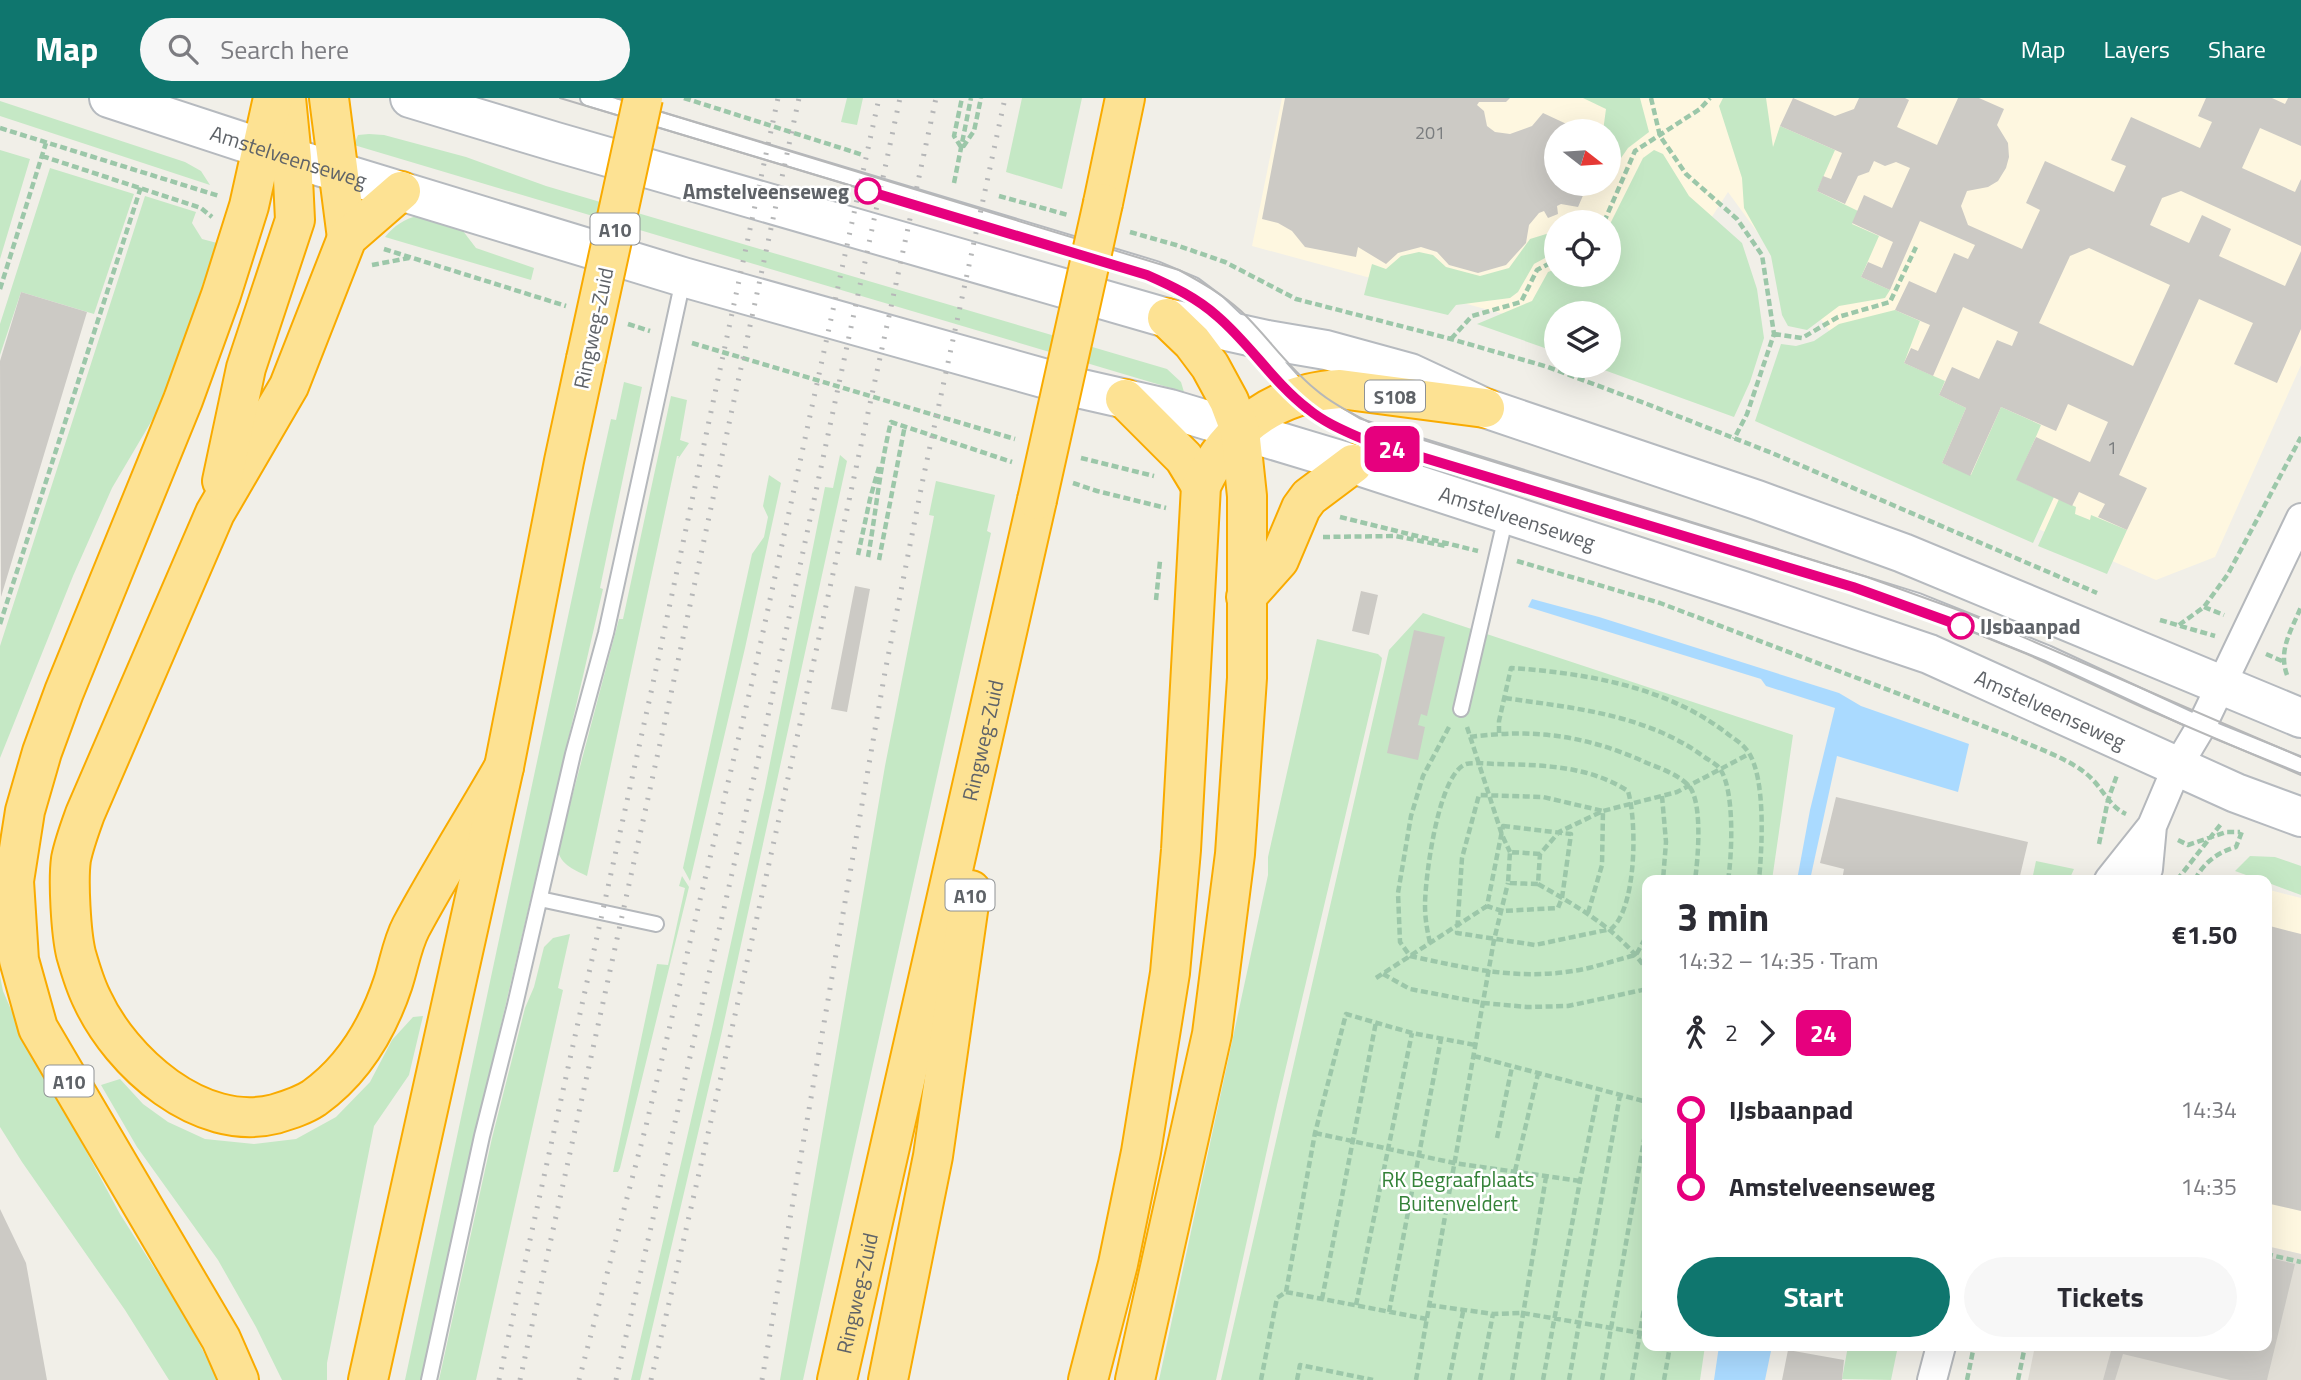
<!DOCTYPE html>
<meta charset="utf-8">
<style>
body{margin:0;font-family:"Titillium Web",sans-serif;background:#f7f7f7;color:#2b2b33;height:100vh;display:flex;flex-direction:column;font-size:26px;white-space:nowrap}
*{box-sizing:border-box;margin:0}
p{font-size:23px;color:#7c7c81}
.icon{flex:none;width:38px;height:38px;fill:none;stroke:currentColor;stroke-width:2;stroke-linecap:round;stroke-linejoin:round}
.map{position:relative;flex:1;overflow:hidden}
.side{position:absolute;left:1642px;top:777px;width:630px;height:476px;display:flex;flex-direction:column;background:#fff;border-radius:14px;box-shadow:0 7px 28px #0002}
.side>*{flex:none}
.badge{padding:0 14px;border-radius:10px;font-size:24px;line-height:46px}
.needle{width:46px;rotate:107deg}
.controls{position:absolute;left:1544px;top:21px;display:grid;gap:14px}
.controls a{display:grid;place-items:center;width:77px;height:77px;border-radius:50%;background:#fff;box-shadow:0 7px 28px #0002;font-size:35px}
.map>.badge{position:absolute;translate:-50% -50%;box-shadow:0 0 0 4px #fff}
.legs{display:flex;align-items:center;gap:10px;height:77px;padding:0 35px;font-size:23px}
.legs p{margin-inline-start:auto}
.headline{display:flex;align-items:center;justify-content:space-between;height:119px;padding:0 35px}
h1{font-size:38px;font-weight:700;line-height:52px}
.primary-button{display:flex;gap:14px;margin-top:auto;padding:14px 35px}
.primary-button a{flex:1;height:80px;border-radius:42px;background:#0f766e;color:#fff;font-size:28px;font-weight:700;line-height:80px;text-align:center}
.primary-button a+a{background:#f7f7f7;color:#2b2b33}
ul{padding:0 35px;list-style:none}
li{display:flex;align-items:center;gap:24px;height:77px;font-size:26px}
li i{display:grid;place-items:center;width:10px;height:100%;margin:0 9px;background:currentColor}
li i::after{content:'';width:18px;height:18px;margin:-9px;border:5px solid;border-radius:50%;background:#fff}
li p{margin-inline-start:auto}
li:first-child i{background:linear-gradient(#0000 50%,currentColor 0)}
li:last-child i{background:linear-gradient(currentColor 50%,#0000 0)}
header{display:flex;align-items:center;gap:42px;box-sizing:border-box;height:98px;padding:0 35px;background:#0f766e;color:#fff}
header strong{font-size:33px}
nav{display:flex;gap:38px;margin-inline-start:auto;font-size:24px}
.search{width:490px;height:63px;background:#f7f7f7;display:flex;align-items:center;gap:18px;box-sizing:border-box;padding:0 24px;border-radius:38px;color:#7c7c81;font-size:26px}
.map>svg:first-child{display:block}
</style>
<header>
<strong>Map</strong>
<div class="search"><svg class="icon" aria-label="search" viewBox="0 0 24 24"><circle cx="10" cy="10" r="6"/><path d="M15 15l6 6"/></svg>Search here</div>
<nav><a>Map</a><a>Layers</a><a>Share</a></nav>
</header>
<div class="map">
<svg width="2301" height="1282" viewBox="0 0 2301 1282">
<rect width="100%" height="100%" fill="#f1efe8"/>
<path fill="#fef7e0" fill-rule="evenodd" d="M1282,0H2301V267L2215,459L2156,482L1900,371L1880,302L1728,94L1628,248L1608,215H1556V230L1252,148ZM1556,33H1608V86H1556ZM1556,124H1608V177H1556Z
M2266,791L2301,800V1156L2266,1148Z"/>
<path fill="#e1ded6" d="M2266,1148L2301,1156V1282H2028L2035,1248H2266Z"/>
<path fill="#c5e8c5" d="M847,0H863L857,27L841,24Z
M1022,0H1082L1062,91L1006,74Z
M1583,0H1640L1649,34L1628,50L1621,60L1608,51V33H1603L1606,11Z
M1723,0H1766L1773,49L1780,28L1835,52L1817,93L1858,113L1852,126L1879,138L1861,179L1890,192L1885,200L1839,208L1807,232L1788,228L1782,217L1771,158L1744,110L1742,80L1719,8Z
M0,3L185,64L201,73L210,87L0,18Z
M369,36L384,37L466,59L546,88L1167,271L1181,284L1184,294L354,47L358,37Z
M0,52L30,61L0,161Z
M1654,52L1663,56L1689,98L1742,145L1757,191L1764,240L1750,284L1734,319L1593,268H1608V215H1556V254L1477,226L1532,203L1548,174L1556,171V177H1608V130L1643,60Z
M50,70L134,96L94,216L21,194L0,257V226Z
M145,98L196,114L192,125L202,141L217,145L161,307L112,390L73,478L0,660V548Z
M419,117L463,133L476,150L534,170L531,182L385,139C395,127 403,122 419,117Z
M1556,133V154L1534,166L1518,194L1510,200L1456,207L1448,217L1364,197L1372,166L1386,171L1401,158L1419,154L1433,157L1446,169L1480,178L1509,170L1530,141Z
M1895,212L1920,223L1904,265L1945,283L1939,297L1966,310L1942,365L1971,377L2001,309L2041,327L2017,382L2054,399L2033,445L1755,323L1781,246L1796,248L1814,243L1839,226Z
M624,284L642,289L600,490L603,491C543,755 477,1017 421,1282H405L589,420L611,321L616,322Z
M671,298L687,302L680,342L689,345L678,361L679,358H677L587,778C577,773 560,767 558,752L619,521H623Z
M840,357L847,363L722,933L640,1282H631L712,931L765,690L825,389L833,390Z
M769,377L781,385L745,550L690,783L683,770L752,456L764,439L768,419L763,408Z
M936,383L995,397L987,433L991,435L803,1282H780L885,668L934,418L929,417Z
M2059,401L2076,409L2075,416L2090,422L2091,417L2127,432L2107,476L2038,448Z
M1423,515L1793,637L1772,782H1647V1248H1705L1700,1282H1221L1389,552Z
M1317,541L1378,556L1382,560L1380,571L1277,1007L1216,1282H1159L1268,777V759Z
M2250,758L2275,759L2301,768V797L2266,784V782H2260L2235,773Z
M2036,763L2074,771L2069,782H2032Z
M682,778L689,789L620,1070L618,1074H613L657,866L668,867L685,790L679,788Z
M570,836L558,890L563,892L476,1282H439L492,1040L525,910L534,889L544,849L553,840Z
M0,878L3,893L16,923L120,1116L186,1220L218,1282H169L125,1212L22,1064L0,1029Z
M423,918L409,977L374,1028L327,1265V1282H282L256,1229L218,1162L137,1049L101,987L120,981L143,1006L168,1024L205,1041L254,1046L296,1041L336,1019L370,984L392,942L413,919Z
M1848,1248H1898L1891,1282L1842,1281Z"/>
<path fill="#aadaff" d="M1532,501L1599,519L1839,595L1861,608L1969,646L1958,694L1837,658L1810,782H1797L1810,712L1835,610L1766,588L1761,581L1528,509Z
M1719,1248H1772L1765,1282H1714Z"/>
<path fill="#cccac5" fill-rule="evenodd" d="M1285,0H1510L1506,4H1479L1477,7L1484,13L1487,28L1495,34L1510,36L1532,28L1543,15L1573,29L1572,33H1556V86H1588L1578,109L1561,106L1557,108L1558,116L1548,120L1544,113L1539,115L1529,127L1526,145L1506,167L1478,175L1449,167L1437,154L1421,149L1398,155L1386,166L1358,149L1356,159L1305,149L1292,133L1278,125L1262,121Z
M1793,0L1835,18L1854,11L1859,0H1905L1909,2L1897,29L1937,47L1958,0H1979L2004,11L1997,27L2008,45L2009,59L2006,70L1998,83L1988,89L1967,93L1961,108L1968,127L2022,151L2040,112L2026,105L2045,63L2114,94L2126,68L2111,62L2131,19L2200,50L2212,24L2198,18L2206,0H2272L2285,6L2288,0H2301V48L2260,30L2242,70L2295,94L2301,81V148L2181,93L2162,100L2150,127L2189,145L2202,117L2231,131L2219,158L2285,188L2301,153V231L2277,285L2234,266L2253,225L2199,201L2119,377L2147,390L2127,432L2098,419L2105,406L2079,394L2072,408L2016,382L2036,339L2090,364L2108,324L2068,306L2056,333L2001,309L1970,378L1942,365L1966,310L1939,297L1952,269L1979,281L1997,242L2012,248L2018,234L1963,209L1933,278L1904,265L1911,250L1918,253L1930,227L1895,212L1909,183L1936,195L1954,155L1968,161L1975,147L1920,123L1890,192L1861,179L1868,164L1882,170L1893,144L1852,125L1864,97L1892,110L1910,70L1896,64L1885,68L1874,63L1869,74L1858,78L1845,106L1817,93L1823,78L1831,81L1842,55L1780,28ZM2089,150L2170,187L2133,268L2039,225L2070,158Z
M21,194L87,214L1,499L0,263Z
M855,488L870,491L847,614L831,611Z
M1361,493L1378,497L1369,537L1352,533Z
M1414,532L1445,539L1427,618L1421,616L1418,627L1425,629L1418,662L1387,655Z
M1836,699L2028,744L2019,782H1842L1844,771L1820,765Z
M2266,827L2301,836V1113L2266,1105Z
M0,1111L26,1165L47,1282H0Z
M2266,1159L2295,1166L2267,1282H2230L2123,1256L2115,1282H2103L2111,1253L2092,1248H2266Z
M1788,1252L1844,1262L1842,1282H1782Z"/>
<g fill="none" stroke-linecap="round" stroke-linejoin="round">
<defs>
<path id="lane" d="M588,0L1156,171L1194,187L1218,205L1241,227
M1262,249L1304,296L1357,328L1918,503L2047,555L2202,627L2301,667
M1461,611L1506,418
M540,801L656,826
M429,1282L482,1038L515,907L573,656L606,535L683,182"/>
<path id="street" d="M2109,782L2152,728L2177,669L2202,627L2301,420
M2143,782L2148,771L2152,728
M1932,1282L1941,1248"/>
<g id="secondary">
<path id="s1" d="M109,0L292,60L683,179L1082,291L1170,311L1240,332L1353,366L1743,493L1929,556L2236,695L2301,719"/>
<path d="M410,0L556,44L1167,220L1267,242L1326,252L1410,275L1485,310L1757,402L1903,455L2301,620"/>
</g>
<g id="highway">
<path d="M329,0L347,140"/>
<path d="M401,93L347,140L289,288L215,415L85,716C80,730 74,746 71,761C68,783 71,835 76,856C80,870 85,887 92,901C121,964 200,1035 275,1016C288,1012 302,1008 314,1000C353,972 378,930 393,885C399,867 402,846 411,829C440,775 473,723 504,669"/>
<path d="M1103,105L1125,0"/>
<path d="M1125,301L1184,360L1201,388"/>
<path d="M222,383L246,270L295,122L292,60L286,0"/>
<path d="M1246,499L1279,462L1301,410L1309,399L1353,366"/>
<path d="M239,1282L221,1241L38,930L19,862L14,783L25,713L42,654L64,594L183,302L221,197L249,108L273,0"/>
<path d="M368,1282L504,669L564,363L586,261"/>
<path id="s2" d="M837,1282L1037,402"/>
<path d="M888,1282L933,1058L971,792"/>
<path d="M1088,1282L1118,1166L1141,1054L1170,875L1181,752L1201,388C1228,330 1275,295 1340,291L1485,310"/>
<path d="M1135,1282L1212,936L1235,756L1247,580V398L1240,332L1229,303L1210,268L1192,244L1167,220"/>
</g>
</defs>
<use href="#lane" stroke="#b5b8bc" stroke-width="18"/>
<use href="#street" stroke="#b5b8bc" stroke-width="32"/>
<use href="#secondary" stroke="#b6babf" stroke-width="42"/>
<use href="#highway" stroke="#f9ab00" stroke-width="42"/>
<path stroke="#9cc7a9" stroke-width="4.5" stroke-dasharray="7 3.5" stroke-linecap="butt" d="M684,0L863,57
M1651,0L1660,38L1686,76L1737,121L1762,157L1774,236L1747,316L1734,341
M0,30L219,98
M961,49L954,38L962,0
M963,49L974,33L981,0
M42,58L201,110L212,119
M954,85L971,0
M999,98L1068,117
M1604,124L1635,53L1700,11L1710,0
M1130,134L1176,147L1225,164L1296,201L1451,241L1548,269L1647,306L1772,355L2097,495
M384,151L566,208
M372,167L409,160
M0,191L46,45
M628,226L650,233
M1774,236L1802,240L1838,219L1890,204L1916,149
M1451,241L1472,218L1521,204L1537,172L1556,162
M692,245L1015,341
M1081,360L1154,378
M1073,385L1097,393L1166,410
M1340,419L1478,453
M1323,439L1395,438L1446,448
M858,457L870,401L879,369
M868,459C876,414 880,368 891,324L1012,364
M879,462L905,327
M1517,463L1660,505L2012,639C2036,650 2074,662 2092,681C2104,693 2110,709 2126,716
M1156,502L1160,463
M2204,509L2224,517
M2160,522L2215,538
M0,526L141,89
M2179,527L2204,509L2228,476L2301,339
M2266,556L2282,563
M2287,577C2278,552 2291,533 2301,509
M1505,600C1573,610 1645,616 1703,658C1708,662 1717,666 1720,671C1735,692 1732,758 1728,782
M1449,629L1423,678L1411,718L1398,795L1400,844L1410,858C1466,870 1515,882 1573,873C1594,870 1615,862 1636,857L1647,837
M1467,629L1502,737L1510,754
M1499,635V623L1511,570C1586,575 1669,589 1729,637C1736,642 1744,647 1749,655C1766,683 1762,750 1759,782
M1470,639C1535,630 1588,638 1647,665C1660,670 1679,677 1689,688C1703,705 1698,761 1695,782
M1662,698L1666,744L1663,782
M1503,728L1571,736L1562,800L1558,810L1502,813L1487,808Z
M2178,742L2188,747L2226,734H2240
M2099,746L2108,702L2117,677
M1540,756L1510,754L1508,785L1538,786L1540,756L1559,734L1603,713L1677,694L1749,656
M2177,782L2221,726
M2195,782C2203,765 2218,754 2236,749L2243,731
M1538,786C1580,810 1619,832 1647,872
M1430,845C1427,832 1425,820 1425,807C1425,781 1438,676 1466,666C1475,664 1489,666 1498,666C1544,667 1589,668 1628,693C1637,723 1637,810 1611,831L1535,847L1457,835L1462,760L1479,697L1543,699L1603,713L1602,767L1588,815
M1383,876L1410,891L1483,905L1527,909L1568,908L1647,891
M1376,880L1487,808
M1474,958L1647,1004
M1315,1035L1454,1065L1580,1083
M1497,1040L1512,969
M1515,1073L1538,976
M2266,1156L2301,1164
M1286,1194L1427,1221
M1322,1201L1376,924
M1356,1207L1412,935
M1429,1207L1493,1216L1522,1215L1647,1236
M1389,1214L1441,941
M1261,1282L1277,1200L1286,1194L1315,1035L1346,916L1412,935L1475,947
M1297,1282L1300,1267L1373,1282
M1416,1282L1494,842L1508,785
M1449,1282L1463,1214
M1480,1282L1493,1216
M1512,1282L1546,1079
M1543,1282L1580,1083L1599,991
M1569,1282L1620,997
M1602,1282L1647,1025
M1632,1282L1647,1193
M1664,1282L1670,1248
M1967,1282L1974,1248
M2018,1282L2025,1248"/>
<use href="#lane" stroke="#fff" stroke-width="14"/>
<use href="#street" stroke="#fff" stroke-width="28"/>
<use href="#secondary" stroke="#fff" stroke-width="38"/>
<use href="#highway" stroke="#fde293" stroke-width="38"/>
<path stroke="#b6b7b8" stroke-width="2" d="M560,0L1147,177C1172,188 1196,200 1217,218C1250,246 1273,284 1308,311C1325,325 1345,333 1365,342L1896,503L2027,556L2144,610L2301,677
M616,0L1179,172C1201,184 1222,196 1241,213C1267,238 1287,268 1315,291C1332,306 1354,317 1375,327L1867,479L1972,517L2301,659"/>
<path stroke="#b6b7b8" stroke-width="5" stroke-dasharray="2 9" stroke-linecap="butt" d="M499,1282L652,590L778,0
M520,1282L672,591L799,0
M579,1282L646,1028L753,580L879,0
M616,1282L766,627L900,0
M651,1282C751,856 844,428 936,0
M762,1282L885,574L923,381L1005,0"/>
<defs>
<path id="highway-bridge" d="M586,261L643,0
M1037,402L1103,105"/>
</defs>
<use href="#highway-bridge" stroke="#f9ab00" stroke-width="42" stroke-linecap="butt"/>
<use href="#highway-bridge" stroke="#fde293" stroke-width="38"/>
</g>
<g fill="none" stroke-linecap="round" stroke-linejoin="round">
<defs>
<path id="line-1" d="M868,93L1147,177C1172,188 1197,200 1217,218C1250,246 1273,284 1308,311C1325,325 1345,333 1365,342L1853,489L1961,528"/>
</defs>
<use href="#line-1" stroke="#fff" stroke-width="16"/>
<use href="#line-1" stroke="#e6007e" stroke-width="10"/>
</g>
<g fill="#fff" stroke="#e6007e" stroke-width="3.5">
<circle cx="868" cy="93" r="12"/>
<circle cx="1961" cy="528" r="12"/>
</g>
<g text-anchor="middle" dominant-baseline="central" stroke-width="5" stroke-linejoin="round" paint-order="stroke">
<g font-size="18" fill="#7a7d7f">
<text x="1430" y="34">201</text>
<text x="2112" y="349">1</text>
</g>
<g fill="#fff" stroke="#8f9295" stroke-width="2">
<rect x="590.5" y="115.5" width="49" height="31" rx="5"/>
<rect x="1365" y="282.5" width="60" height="31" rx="5"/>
<rect x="945.5" y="781.5" width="49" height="31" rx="5"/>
<rect x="44.5" y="967.5" width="49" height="31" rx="5"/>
</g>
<g font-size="19" font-weight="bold" fill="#5f6368">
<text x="615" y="131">A10</text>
<text x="1395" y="298">S108</text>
<text x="970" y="797">A10</text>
<text x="69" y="983">A10</text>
</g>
<g font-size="21" fill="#5f6368" stroke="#fff">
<text stroke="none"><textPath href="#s1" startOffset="189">Amstelveenseweg</textPath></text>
<text transform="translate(593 230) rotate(-78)">Ringweg-Zuid</text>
<text stroke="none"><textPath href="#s1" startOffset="1470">Amstelveenseweg</textPath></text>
<text stroke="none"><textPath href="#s1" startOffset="2037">Amstelveenseweg</textPath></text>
<text stroke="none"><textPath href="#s2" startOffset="656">Ringweg-Zuid</textPath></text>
<text stroke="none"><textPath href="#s2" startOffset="89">Ringweg-Zuid</textPath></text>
</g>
<g font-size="21" font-weight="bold" fill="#5f6368" stroke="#fff" text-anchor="end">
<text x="849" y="93">Amstelveenseweg</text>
<text x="1980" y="528" text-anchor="start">IJsbaanpad</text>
</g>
<g font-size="21" fill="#348238" stroke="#fff">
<text x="1458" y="1081">RK Begraafplaats<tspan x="1458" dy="24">Buitenveldert</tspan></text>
</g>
</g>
</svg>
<div class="controls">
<a><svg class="needle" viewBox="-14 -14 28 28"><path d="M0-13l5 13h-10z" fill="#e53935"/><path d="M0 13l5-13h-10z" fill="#7c7c81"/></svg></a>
<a><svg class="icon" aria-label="locate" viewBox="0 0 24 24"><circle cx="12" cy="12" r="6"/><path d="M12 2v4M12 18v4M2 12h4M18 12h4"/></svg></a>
<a><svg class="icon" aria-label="layers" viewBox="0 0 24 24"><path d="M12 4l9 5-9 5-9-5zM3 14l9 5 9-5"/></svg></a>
</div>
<b class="badge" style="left:1392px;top:351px;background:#e6007e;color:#fff">24</b>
<section class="side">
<div class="headline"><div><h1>3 min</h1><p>14:32 – 14:35 · Tram</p></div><b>€1.50</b></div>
<div class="legs"><svg class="icon" aria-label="walk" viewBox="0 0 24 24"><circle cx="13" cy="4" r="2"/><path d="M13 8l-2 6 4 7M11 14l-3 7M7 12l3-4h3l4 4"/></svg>2<svg class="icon" aria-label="forward" viewBox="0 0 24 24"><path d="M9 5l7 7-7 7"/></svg><b class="badge" style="background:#e6007e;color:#fff">24</b></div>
<ul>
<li><i style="color:#e6007e"></i><b>IJsbaanpad</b><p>14:34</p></li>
<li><i style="color:#e6007e"></i><b>Amstelveenseweg</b><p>14:35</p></li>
</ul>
<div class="primary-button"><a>Start</a><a>Tickets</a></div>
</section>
</div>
